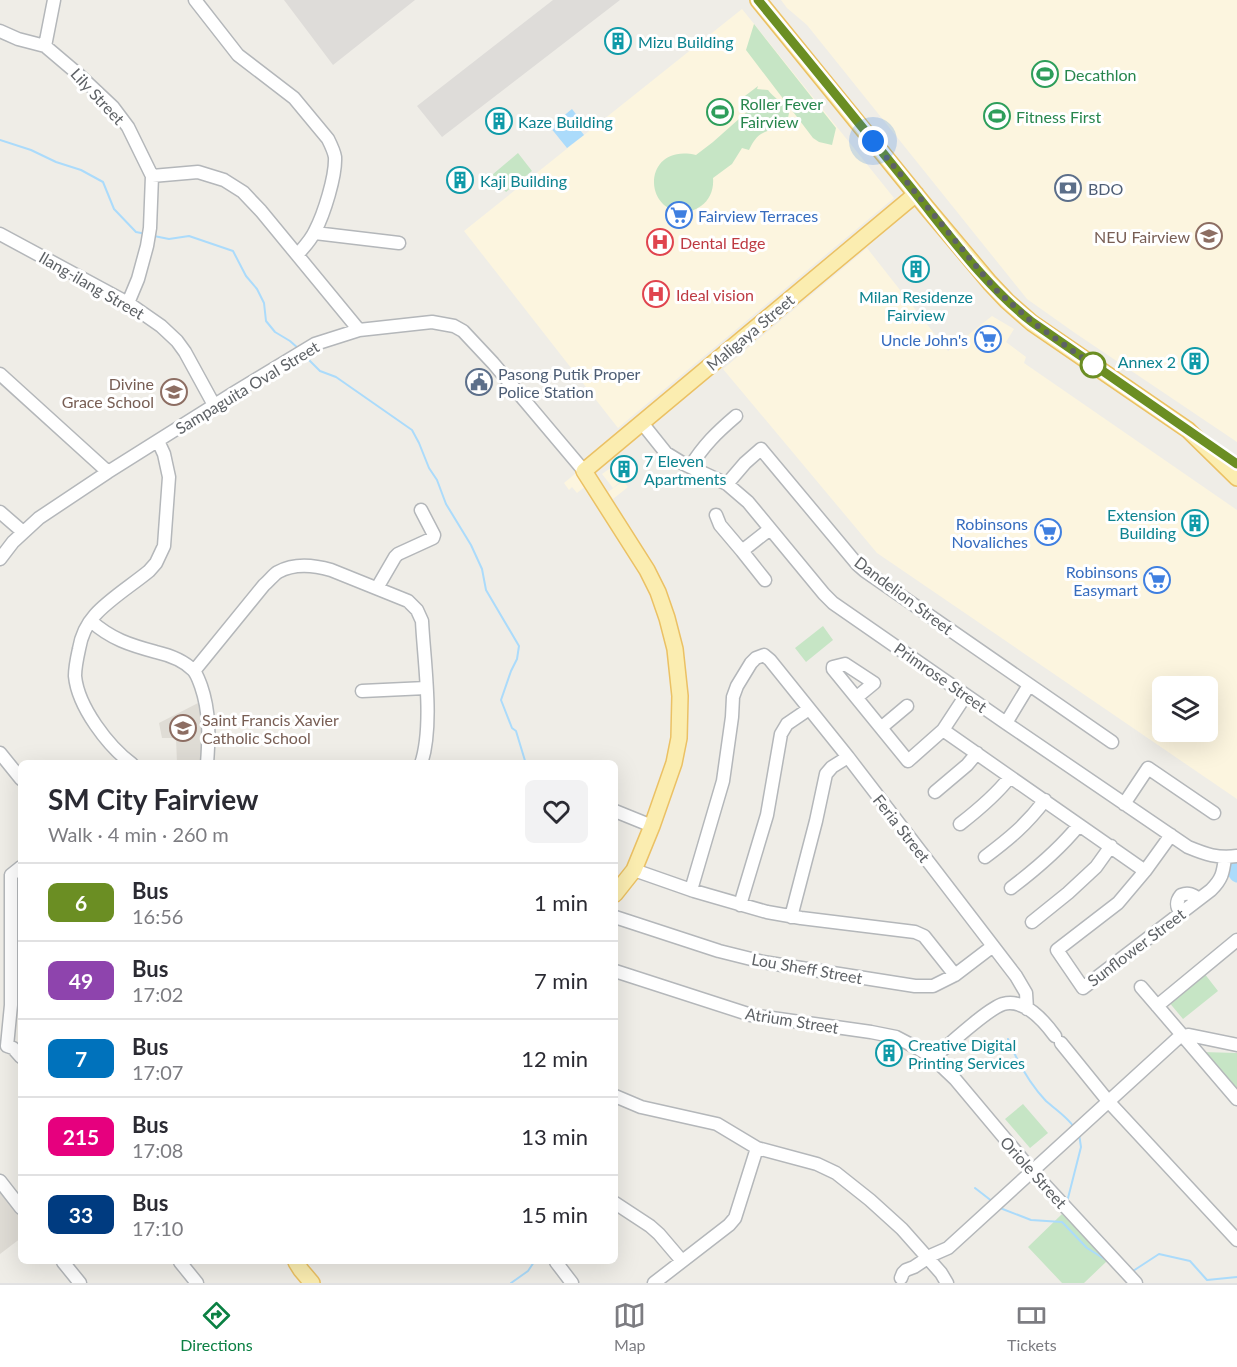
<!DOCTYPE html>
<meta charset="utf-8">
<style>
body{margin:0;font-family:Lato,sans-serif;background:#f2f2f3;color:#2b2b33;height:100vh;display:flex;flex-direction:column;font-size:22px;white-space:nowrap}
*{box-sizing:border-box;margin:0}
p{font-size:20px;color:#7c7c81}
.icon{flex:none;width:33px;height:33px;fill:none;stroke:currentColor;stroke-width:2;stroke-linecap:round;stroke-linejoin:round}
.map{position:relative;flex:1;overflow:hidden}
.side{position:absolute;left:18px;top:760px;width:600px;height:504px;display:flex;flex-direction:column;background:#fff;border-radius:9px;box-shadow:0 6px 24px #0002}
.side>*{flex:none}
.badge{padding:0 12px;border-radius:9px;font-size:21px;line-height:39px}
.fabs{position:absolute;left:1152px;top:676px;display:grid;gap:12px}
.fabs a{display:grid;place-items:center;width:66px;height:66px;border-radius:9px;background:#fff;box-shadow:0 6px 24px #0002;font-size:30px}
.you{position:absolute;width:30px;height:30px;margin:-15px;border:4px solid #fff;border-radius:50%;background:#1a73e8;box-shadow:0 0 0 9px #1a73e833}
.map>.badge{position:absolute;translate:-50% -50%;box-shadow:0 0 0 3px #fff}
.round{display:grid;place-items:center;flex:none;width:63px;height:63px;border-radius:9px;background:#f2f2f3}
.headline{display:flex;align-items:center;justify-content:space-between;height:102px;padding:0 30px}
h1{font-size:28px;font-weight:700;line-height:45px}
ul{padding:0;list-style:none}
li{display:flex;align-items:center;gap:18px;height:78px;padding:0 30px;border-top:2px solid #e1e1e2}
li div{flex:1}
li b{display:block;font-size:22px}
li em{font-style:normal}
li .badge{min-width:66px;font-weight:700;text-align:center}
.dock{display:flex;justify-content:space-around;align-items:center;height:84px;border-top:2px solid #e1e1e2;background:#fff;font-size:16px;color:#7c7c81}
.dock a{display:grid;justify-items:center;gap:3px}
.dock .active{color:#0b8043}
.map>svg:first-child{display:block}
</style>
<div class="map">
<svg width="1237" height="1283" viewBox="0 0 1237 1283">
<rect width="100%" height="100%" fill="#efede7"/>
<path fill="#fcf5df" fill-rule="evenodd" d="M781,0H1237V442L1075,333L1027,299L807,25L787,8Z
M742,9L894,198L618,428L464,231Z
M867,248L948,351L992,316L1014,329L1006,342L1026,357L1024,363L1237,510V799L877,553L723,369ZM1162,687H1208V732H1162Z
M612,467L622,480L613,488L602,474Z
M576,473L586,486L577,493L572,487L569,490L564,483Z
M623,481L628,487L613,499L608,492Z"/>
<path fill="#dedcd9" d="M284,0H415L333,65Z
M553,0H620L442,137L417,106Z"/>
<path fill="#dfdcd5" d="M200,702L206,763H177L176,738H162L159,723Z
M0,1191L21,1217V1238L0,1254Z"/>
<path fill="#c6e5c5" d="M754,24L836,128L832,145L819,142L813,138L746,50Z
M758,86L757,89L768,90C775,99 784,103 789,113C786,133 775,126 761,134C755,138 752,144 749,150L742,148L732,164L713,178C714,189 710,200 701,206C694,211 686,213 679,212C641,205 646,143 696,155L713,142L749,110L741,99Z
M518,153L532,171L506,192L492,175Z
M823,626L833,640L806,662L795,648Z
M1204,973L1218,991L1183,1019L1168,1001Z
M1202,1052L1237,1053V1094Z
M1023,1104L1048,1133L1030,1148L1005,1119Z
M1062,1214L1107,1261L1084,1283H1062L1028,1247Z"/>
<path fill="#abdbfb" d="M572,109L582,122L577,126L584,135L567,148L550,127Z"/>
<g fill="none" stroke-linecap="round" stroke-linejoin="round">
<path stroke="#abdbfb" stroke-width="2" d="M0,140L31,150L56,162L81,170L103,182L114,209L136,232L146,234
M154,236L169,239L189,236L233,251L246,276L257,289L264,303L266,321L275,332L290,341L299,349
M305,356L320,371L336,377L412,430L419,443L429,468L437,480L446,504L471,545L482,569L486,590L519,646L517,659L511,671L501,700L512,728L516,731L526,764
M1008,1039C1017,1061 1029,1083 1046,1101C1056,1110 1066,1116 1074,1127
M975,1188L993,1202
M1067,1202L1081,1147L1079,1134
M1000,1208L1031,1220L1062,1222L1087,1248L1111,1263
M1131,1270L1133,1271L1159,1254L1190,1261L1207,1280L1237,1277
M511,1283L528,1271L534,1262"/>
<path stroke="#abdbfb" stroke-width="15" d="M1232,868L1237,875"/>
<defs>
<path id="minor" d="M195,0L238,55L294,98L328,139C331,145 334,151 335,157C336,176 324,214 315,231C311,240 304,247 298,254
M0,31L18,39L45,46L78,74L113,107L128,127L152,176L150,228L147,246L138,279L128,303
M45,46L54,0
M152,176L198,172L224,180L243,192L261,211L359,330
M315,233L399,243
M0,234L128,303L161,326L177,341L185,352L214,405
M0,374L108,472
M642,423L666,453L684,464L727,484L748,502L824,594L833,603L1006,723L1188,847C1205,854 1218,859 1237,856
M690,467C704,445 716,433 736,416
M727,484L745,463L761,449L857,564L865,571L1112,742
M0,512L23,532
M716,515L720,525L742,551L765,580
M742,551L770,529
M0,559L13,542L39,518L108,472L232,394L315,344L359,330L432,322L454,326L463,331L493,363L584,471
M377,588L395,557L398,554L433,538L434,535L421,510
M91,621C111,639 130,645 156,652C169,655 183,660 193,670C197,674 199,681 201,686C210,712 209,737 207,764
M194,671L264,585C269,581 273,575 278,572C294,563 314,565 331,570L408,601L417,610L422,621C424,662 434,725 421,764
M362,691L426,688
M857,697L874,683L845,664L833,667V669L908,761L943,730L966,695
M1006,723L1029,685
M882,727L907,706
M943,730L1145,871
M0,753L21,779
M132,764C108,746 78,707 75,676C75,667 77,658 79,649C81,637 86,625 95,615C108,600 132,585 149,571L156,563L164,546L169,477L164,454L158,441
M935,792L967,765L977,753
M1124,804L1148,768L1214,813
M615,811L652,826
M960,824C978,810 996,795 1010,777
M1171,835L1145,871L1118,903L1057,950L1083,988L1211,890C1222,879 1223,873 1225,858
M985,857C1010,838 1026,825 1045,800
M634,870L694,891L767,912L801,918L915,932L924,936L955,975
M11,875L21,867
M1011,888C1036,869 1059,850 1079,825
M691,890L723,781L732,717L733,697L737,686L751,663L756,658L764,655L770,660L848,757L1016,976L1026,993L1027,1009
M740,905L767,815L781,734L787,724L809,709
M1181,913C1176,907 1176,901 1181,895C1189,892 1193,895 1199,899
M615,917L719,951L763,962L915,986H933L955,975L993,946
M791,917L816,821L826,774L832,767L848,757
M1032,922L1068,893L1096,867L1111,846
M615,971L751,1015L871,1032L896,1037L917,1048L933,1058L955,1079L1033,1172L1136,1283
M1141,987L1237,1099
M1157,1006L1237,940
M1183,1036L1189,1035L1237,1045
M1061,1043L1108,1101L1237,1240
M7,1046L11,1005V875
M7,1046L13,1048L21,1057
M933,1058C948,1046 987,1009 1003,1004C1025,998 1044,1021 1055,1036
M615,1096L641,1107L717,1124L757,1148L817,1164L836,1173L870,1200L902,1229L941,1273L947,1283
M0,1181L21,1208
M615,1203L650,1226L659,1234L682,1261
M63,1262L80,1283
M180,1262L197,1283
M556,1262L572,1283
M901,1278L903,1273L906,1270L914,1267L932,1255L948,1248L1178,1038L1183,1036
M654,1283L729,1225L735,1218L757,1148"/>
<path id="major" d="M758,0L927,208L990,283L1007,301L1032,323L1188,430L1237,478
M615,894L634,870L652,826L674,763L679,738L680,696L675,649L667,618L658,592L647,570L584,471L916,194
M296,1262L301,1270L312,1283"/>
</defs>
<use href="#minor" stroke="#b4b7ba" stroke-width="15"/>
<use href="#major" stroke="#ebc164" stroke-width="18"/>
<use href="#minor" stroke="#fff" stroke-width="12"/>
<use href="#major" stroke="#fbedb0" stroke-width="15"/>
</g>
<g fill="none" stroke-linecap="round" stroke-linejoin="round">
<defs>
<path id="line" d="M758,0C811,64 864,129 916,194C952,239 987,287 1032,322L1237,464"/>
</defs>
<use href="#line" stroke="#fff" stroke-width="14"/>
<use href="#line" stroke="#6b8e23" stroke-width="9"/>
<path stroke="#5e6266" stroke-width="6" stroke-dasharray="0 10.8" d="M873,141L995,289L1032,322L1093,365"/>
</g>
<defs>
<symbol id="building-ring" viewBox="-11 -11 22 22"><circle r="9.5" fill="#fff" stroke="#0f9aa8" stroke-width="1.5"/><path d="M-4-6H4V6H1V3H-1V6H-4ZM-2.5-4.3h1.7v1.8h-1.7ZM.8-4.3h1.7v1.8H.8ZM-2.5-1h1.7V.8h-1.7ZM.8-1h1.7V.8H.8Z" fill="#0f9aa8"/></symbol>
<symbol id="stadium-ring" viewBox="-11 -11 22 22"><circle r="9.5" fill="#fff" stroke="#2e9e5b" stroke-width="1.5"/><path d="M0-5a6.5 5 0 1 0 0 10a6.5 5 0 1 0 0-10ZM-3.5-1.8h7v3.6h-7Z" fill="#2e9e5b"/></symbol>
<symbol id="bank-ring" viewBox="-11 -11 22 22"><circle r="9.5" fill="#fff" stroke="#5c6f8a" stroke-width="1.5"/><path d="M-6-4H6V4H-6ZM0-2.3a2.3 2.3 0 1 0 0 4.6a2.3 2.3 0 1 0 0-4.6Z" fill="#5c6f8a"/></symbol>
<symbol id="supermarket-ring" viewBox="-11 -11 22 22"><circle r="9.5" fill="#fff" stroke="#3f7fe0" stroke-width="1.5"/><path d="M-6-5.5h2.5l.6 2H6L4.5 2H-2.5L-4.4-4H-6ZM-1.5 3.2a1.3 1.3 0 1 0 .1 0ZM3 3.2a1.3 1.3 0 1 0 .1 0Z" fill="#3f7fe0"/></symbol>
<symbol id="school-ring" viewBox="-11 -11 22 22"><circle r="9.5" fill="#fff" stroke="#8d6e63" stroke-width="1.5"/><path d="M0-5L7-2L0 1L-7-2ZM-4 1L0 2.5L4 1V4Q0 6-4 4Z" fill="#8d6e63"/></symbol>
<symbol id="hospital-ring" viewBox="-11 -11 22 22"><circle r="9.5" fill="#fff" stroke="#e0444e" stroke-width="1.5"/><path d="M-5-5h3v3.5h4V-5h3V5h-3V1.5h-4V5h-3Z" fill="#e0444e"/></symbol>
<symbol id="civic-ring" viewBox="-11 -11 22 22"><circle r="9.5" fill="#fff" stroke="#5c6f8a" stroke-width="1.5"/><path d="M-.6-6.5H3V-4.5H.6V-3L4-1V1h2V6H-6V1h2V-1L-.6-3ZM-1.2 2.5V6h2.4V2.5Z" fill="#5c6f8a"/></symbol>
</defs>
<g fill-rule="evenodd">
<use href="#building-ring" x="603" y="26" width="30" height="30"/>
<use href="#stadium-ring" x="1030" y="59" width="30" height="30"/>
<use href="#stadium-ring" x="705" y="97" width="30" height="30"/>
<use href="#stadium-ring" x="982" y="101" width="30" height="30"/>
<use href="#building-ring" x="484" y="106" width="30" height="30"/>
<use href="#building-ring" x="445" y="165" width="30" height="30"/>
<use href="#bank-ring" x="1053" y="173" width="30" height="30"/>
<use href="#supermarket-ring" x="664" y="200" width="30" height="30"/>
<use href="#school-ring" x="1194" y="221" width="30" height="30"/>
<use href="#hospital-ring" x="645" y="227" width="30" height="30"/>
<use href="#building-ring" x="901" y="254" width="30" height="30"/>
<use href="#hospital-ring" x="641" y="279" width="30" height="30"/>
<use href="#supermarket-ring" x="973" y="324" width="30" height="30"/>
<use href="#building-ring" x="1180" y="346" width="30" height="30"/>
<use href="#civic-ring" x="464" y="367" width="30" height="30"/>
<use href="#school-ring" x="159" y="377" width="30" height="30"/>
<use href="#building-ring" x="609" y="454" width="30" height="30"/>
<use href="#building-ring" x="1180" y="508" width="30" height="30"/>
<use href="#supermarket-ring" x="1033" y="517" width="30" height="30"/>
<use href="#supermarket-ring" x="1142" y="565" width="30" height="30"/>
<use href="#school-ring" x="168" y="713" width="30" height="30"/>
<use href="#building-ring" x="874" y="1038" width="30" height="30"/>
</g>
<circle fill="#fff" stroke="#6b8e23" stroke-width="3" cx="1093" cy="365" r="12"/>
<g text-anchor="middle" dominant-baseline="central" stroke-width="6" stroke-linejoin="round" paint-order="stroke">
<g font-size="16" fill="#0d838f" stroke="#fff" text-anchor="start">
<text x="638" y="41">Mizu Building</text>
<text x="518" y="121">Kaze Building</text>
<text x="480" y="180">Kaji Building</text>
<text x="916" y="296" text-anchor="middle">Milan Residenze<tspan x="916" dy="18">Fairview</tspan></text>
<text x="1176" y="361" text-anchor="end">Annex 2</text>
<text x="644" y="460">7 Eleven<tspan x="644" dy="18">Apartments</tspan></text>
<text x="1176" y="514" text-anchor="end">Extension<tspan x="1176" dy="18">Building</tspan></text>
<text x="908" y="1044">Creative Digital<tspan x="908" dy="18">Printing Services</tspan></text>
</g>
<g font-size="16" fill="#27864d" stroke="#fff" text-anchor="start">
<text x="1064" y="74">Decathlon</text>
<text x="740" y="103">Roller Fever<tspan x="740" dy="18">Fairview</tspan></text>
<text x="1016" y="116">Fitness First</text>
</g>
<g font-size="16" fill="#5e6266" stroke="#fff">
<text transform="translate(98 96) rotate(47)">Lily Street</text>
<text transform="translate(92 285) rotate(30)">Ilang-ilang Street</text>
<text transform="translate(750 332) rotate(-40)">Maligaya Street</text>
<text transform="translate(247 387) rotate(-31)">Sampaguita Oval Street</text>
<text transform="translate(904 595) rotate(37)">Dandelion Street</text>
<text transform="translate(941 677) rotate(35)">Primrose Street</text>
<text transform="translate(902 828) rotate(52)">Feria Street</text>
<text transform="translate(1136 947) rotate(-37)">Sunflower Street</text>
<text transform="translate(807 968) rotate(10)">Lou Sheff Street</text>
<text transform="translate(792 1020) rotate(9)">Atrium Street</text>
<text transform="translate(1034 1172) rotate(48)">Oriole Street</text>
</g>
<g font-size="16" fill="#4e5e75" stroke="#fff" text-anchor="start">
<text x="1088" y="188">BDO</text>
<text x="498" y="373">Pasong Putik Proper<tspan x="498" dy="18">Police Station</tspan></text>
</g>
<g font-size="16" fill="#366cbe" stroke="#fff" text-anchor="end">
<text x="698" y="215" text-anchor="start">Fairview Terraces</text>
<text x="968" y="339">Uncle John's</text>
<text x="1028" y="523">Robinsons<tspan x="1028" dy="18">Novaliches</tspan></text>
<text x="1138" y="571">Robinsons<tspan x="1138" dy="18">Easymart</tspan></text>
</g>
<g font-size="16" fill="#785e54" stroke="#fff" text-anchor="end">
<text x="1190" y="236">NEU Fairview</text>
<text x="154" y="383">Divine<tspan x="154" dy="18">Grace School</tspan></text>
<text x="202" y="719" text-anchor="start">Saint Francis Xavier<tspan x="202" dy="18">Catholic School</tspan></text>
</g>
<g font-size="16" fill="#be3a42" stroke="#fff" text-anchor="start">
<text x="680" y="242">Dental Edge</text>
<text x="676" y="294">Ideal vision</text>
</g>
</g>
</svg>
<div class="fabs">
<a><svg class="icon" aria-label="layers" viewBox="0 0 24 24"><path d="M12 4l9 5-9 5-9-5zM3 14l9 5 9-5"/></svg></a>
</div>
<div class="you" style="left:873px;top:141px"></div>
<section class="side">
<div class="headline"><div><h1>SM City Fairview</h1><p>Walk · 4 min · 260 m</p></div><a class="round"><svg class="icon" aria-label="heart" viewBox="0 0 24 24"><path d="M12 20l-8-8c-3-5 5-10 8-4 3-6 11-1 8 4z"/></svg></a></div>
<ul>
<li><span class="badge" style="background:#6b8e23;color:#fff">6</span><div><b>Bus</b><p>16:56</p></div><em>1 min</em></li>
<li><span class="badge" style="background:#8e44ad;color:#fff">49</span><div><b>Bus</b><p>17:02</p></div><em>7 min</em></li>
<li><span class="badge" style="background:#0072bc;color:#fff">7</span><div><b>Bus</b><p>17:07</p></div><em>12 min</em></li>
<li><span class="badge" style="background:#e6007e;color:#fff">215</span><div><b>Bus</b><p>17:08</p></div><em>13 min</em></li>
<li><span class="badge" style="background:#003b80;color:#fff">33</span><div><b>Bus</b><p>17:10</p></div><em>15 min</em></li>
</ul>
</section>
</div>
<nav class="dock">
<a class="active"><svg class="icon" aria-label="directions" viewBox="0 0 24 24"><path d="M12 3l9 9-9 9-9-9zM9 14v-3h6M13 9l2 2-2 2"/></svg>Directions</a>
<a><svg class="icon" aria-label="map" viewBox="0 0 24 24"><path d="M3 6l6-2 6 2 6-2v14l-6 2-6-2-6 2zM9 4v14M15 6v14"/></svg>Map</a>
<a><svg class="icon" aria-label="tickets" viewBox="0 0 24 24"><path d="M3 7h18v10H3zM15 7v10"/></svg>Tickets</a>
</nav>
